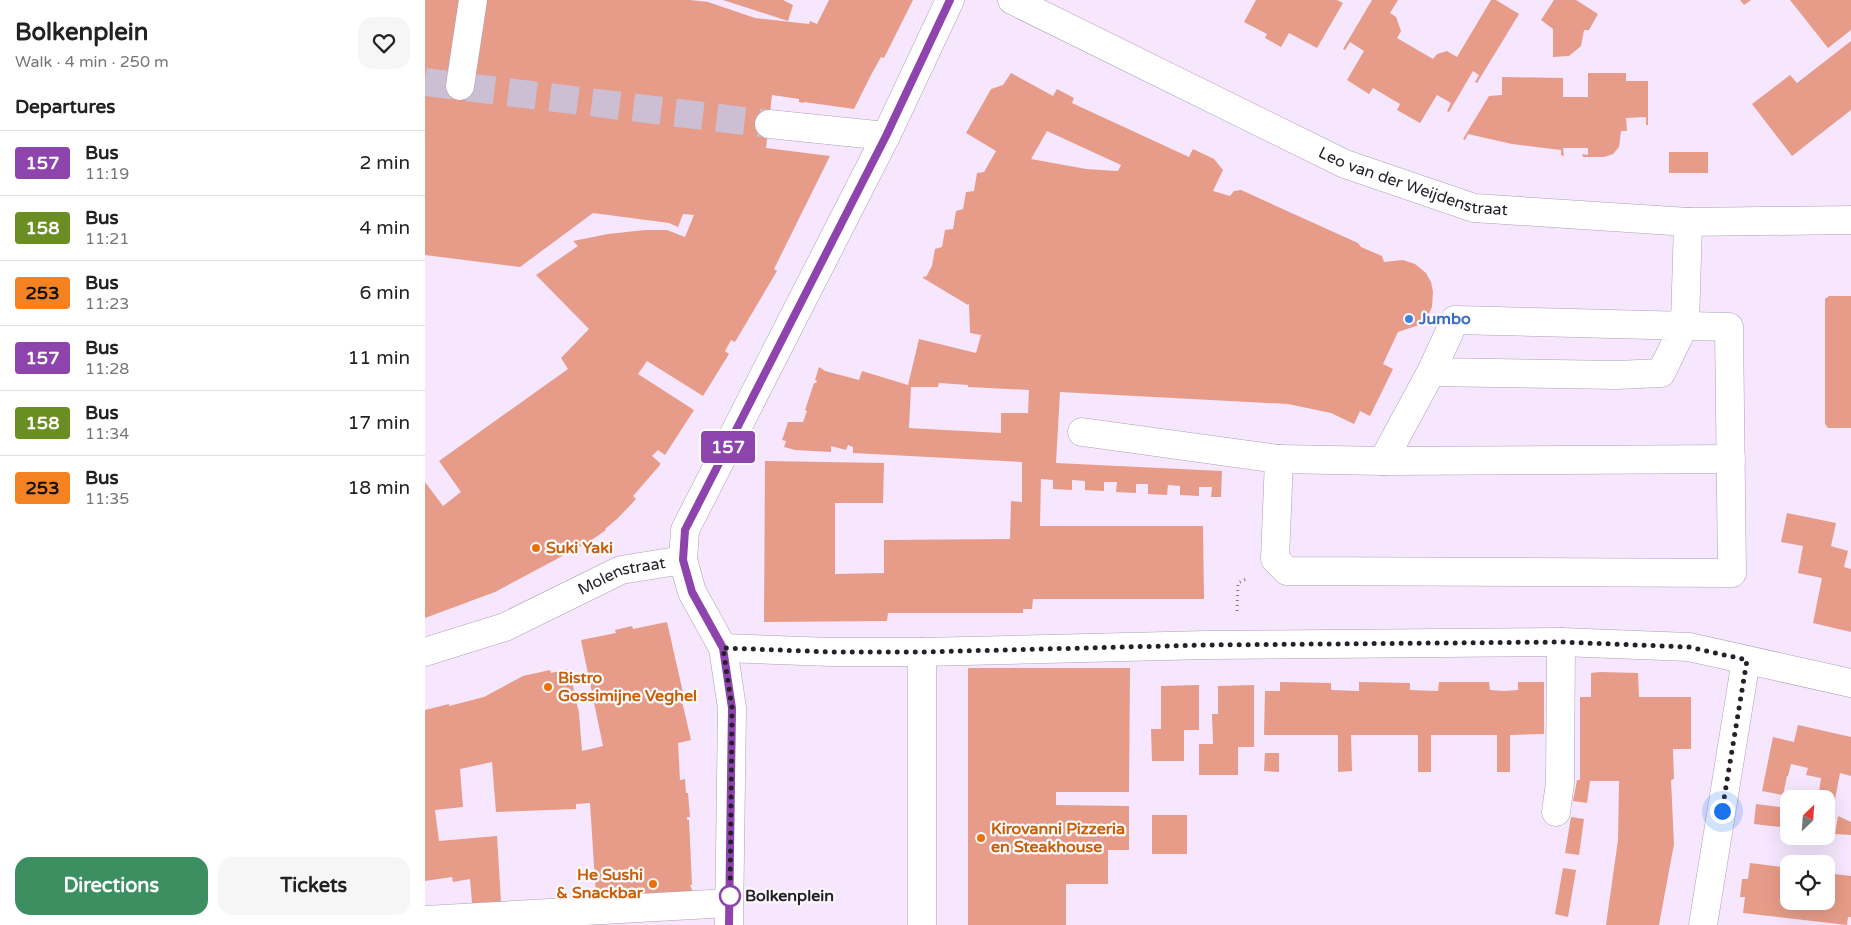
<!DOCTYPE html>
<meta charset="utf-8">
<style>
body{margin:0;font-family:"Varela Round",sans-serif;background:#f6f6f6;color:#222;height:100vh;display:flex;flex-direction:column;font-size:19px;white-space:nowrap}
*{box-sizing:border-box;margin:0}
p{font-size:16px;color:#767676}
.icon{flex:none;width:28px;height:28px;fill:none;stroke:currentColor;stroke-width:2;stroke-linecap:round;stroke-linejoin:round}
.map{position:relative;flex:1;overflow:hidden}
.sheet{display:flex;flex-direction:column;background:#fff;width:425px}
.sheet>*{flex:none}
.badge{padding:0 10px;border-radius:4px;font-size:18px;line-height:32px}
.needle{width:32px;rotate:25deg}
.controls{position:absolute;left:1355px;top:790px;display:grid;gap:10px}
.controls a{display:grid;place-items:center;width:55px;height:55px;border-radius:10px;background:#fff;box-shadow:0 5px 20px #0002;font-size:25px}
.you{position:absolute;width:25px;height:25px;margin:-12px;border:4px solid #fff;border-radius:50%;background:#1a73e8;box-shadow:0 0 0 8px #1a73e833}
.map>.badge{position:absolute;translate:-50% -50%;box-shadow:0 0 0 2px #fff}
h2{padding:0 15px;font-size:19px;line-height:45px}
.round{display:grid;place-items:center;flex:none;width:52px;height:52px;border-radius:15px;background:#f6f6f6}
.overview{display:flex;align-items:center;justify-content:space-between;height:85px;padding:0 15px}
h1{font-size:24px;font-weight:700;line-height:38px}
.button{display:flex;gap:10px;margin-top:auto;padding:10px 15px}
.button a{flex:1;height:58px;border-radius:15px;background:#3c8f61;color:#fff;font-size:20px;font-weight:700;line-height:58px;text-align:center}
.button a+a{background:#f6f6f6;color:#222}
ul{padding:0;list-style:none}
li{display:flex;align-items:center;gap:15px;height:65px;padding:0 15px;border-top:1px solid #e0e0e0}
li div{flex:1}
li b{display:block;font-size:19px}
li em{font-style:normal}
li .badge{min-width:55px;font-weight:700;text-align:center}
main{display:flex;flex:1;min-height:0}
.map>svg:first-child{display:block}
</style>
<main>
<section class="sheet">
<div class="overview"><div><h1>Bolkenplein</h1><p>Walk · 4 min · 250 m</p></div><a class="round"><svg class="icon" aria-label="heart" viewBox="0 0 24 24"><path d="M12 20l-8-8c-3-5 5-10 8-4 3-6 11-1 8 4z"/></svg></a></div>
<h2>Departures</h2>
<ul>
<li><span class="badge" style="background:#8e44ad;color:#fff">157</span><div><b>Bus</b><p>11:19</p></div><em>2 min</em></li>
<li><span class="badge" style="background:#6b8e23;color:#fff">158</span><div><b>Bus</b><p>11:21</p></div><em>4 min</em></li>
<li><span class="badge" style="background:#f58220;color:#111">253</span><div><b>Bus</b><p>11:23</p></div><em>6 min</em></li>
<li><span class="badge" style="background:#8e44ad;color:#fff">157</span><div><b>Bus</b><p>11:28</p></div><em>11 min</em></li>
<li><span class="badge" style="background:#6b8e23;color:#fff">158</span><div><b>Bus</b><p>11:34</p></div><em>17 min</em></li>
<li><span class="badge" style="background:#f58220;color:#111">253</span><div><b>Bus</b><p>11:35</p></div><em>18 min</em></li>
</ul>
<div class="button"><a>Directions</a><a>Tickets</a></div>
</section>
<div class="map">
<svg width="1426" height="925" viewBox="0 0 1426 925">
<rect width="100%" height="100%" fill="#f6e7fe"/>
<path fill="#e69c88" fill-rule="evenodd" d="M0,0H265L283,2L330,18L384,24L385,21L392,24L404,0H488L459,58L456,57L446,75L429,109L379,102V103L374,102V99L347,95L341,148L405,156L349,269L352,271L310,342L306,340L300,351L304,354L278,396L222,361L213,374L269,410L240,455L233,450L227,456L235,463V465L208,496L211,499L193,518L180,529L181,530L161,544L160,547L158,545L70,592L0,618V482L18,506L36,492L14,461L143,369L136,358L164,329L111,275L153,246L148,241L183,234L220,230H242L260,237L269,215L258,214L253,227L244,223L168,213L95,267L0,255Z
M298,0H358L368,5L363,21Z
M831,0H912L918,3L892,48L864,33L856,47L840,38L842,34L819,22Z
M947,0H973L965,13L971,17L976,31L972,38L1008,59L1012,54L1022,51L1032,57L1066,0H1071L1094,14L1052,83L1050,82L1054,75L1048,71L1024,112L1022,111L1026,103L1012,95L995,123L972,110L975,104L948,88L944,94L922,80L939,51L925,42L920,50L918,49Z
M1129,0H1151L1173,14L1164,30H1159L1156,46L1144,56L1128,57V29L1116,20Z
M1315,0H1326L1319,5Z
M1365,0H1426V30L1403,48Z
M1426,41V110L1367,156L1327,104L1365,75L1372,83Z
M586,73L628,96L632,89L649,98L647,103L764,157L768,149L789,159L798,170L788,191L805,196L809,191L816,190L933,243L936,247L957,256L959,262L978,260L990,264L1001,273L1006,282L1008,292L1007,307L1002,318L994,325L973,332L958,364L968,369L945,416L935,411L929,424L906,413L863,404L635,392L631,463L797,471L796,497H786L787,487H774V496L755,495V486L743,485L742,495L723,494V484H711V493L691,492L692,482H679V491L660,490V481L647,480V490L628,489V480L616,479L615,526H778L779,599H608L607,609H598V613H463L462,621L339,622L340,461L459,463L458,503H410V574L459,573V540L585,539L586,501L597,502V462L428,453V447L423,445L421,450L406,446V452L370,450L359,447L361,441L357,440L363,422H378L382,411L380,410L389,383H391L392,381L390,380L394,367L400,371L434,380L437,371L483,385L494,339L551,353L556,335L545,333L544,303L543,305L498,278L499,276L501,277L507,266L510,249L517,247L520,230L528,229L531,211L538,209L541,192L549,191L552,173L559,172L571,151L541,133L566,89L578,85ZM622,131L696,165L693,171L661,169L606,159ZM514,383L543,385V387L604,390L603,413H576V433L484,428L486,387H513Z
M1163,73H1201V81H1223V125H1221V117L1201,118L1202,131H1196L1194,147L1188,154L1179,157H1158L1157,154L1163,155V148H1138L1139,156L1136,155V150L1087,144L1043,134L1040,140L1038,139L1064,96L1077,95V77L1138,78V97H1163Z
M1244,152H1283V173H1244Z
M1404,296H1426V428H1403L1400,424V299Z
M1362,513L1411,523L1406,546L1423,551L1419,567L1426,569V632L1388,623L1397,578L1373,573L1378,546L1356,542Z
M242,622L259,697H256L266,740L253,743L255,780L260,779L261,793H263L265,817H262V820H264L267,885H265L268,892L171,897L165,803L151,804V809L71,812L67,762L35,769L38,807L10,810L14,841L72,836L76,902L47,903L45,879L28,882L27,877L0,881V710L24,704V706L59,697L98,676L125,670L126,673L142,669L144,677H146L154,713L157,751L178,746L156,640L191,633L190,630L207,626L208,629Z
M543,668H705L704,792H631V805L704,806V850H683V884H641V925H543Z
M1175,672L1213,673L1214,697H1266V749H1248L1249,779L1246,780L1249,844L1234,925H1181L1193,840L1194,781H1165L1162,803L1148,801L1152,780H1155V697H1166V673Z
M855,682L906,683V690L934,691V682L985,683V690L1013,691L1014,682H1064L1065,690L1079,691L1093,690V682H1119V734L1085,735V772H1072V735H1006V772H993V735H926L927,771L913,772V735H839L840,691H855Z
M774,685V730H759V761H727L726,729H736V686Z
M829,685V747H813V775H774V744H788L787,714H793V686Z
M1373,725L1426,737V776L1415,773L1409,805L1401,803V799H1393L1396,778L1381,775L1383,768L1366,764L1363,776H1362L1358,795L1337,791L1348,737L1369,742Z
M840,753H854V772L839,771Z
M1331,804L1364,808V828L1329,824Z
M727,815H762V854H727Z
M1413,816L1426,822V835L1410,834Z
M1146,817L1159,819L1154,855L1140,853Z
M1325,863L1364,868V901H1401V873L1426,876V917H1423L1422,925L1318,913L1320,897H1315L1317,879H1323Z
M1138,868L1151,870L1143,917L1130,914Z"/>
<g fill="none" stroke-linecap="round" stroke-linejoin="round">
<path stroke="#ccbfd3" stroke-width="28" stroke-dasharray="28 14" stroke-linecap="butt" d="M0,82L344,124"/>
<defs>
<g id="minor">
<path id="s1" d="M587,0L920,164L1049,208L1263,222L1426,220"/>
<path d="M35,86L48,0"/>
<path d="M344,124L461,136"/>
<path d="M657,432L854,459L958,461L1006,372"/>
<path d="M854,459L850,559L862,571L1307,573L1304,327L1030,320L1006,372L1192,375L1236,373L1260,324L1263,222"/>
<path d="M958,461L1306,459"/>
<path d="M298,648L406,652H497L781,645L1136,642L1264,647L1426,683"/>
<path id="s2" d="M0,652L80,627L196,570L258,560"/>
<path d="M497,652V925"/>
<path d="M1131,812L1135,783L1136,642"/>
<path d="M0,920L304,903"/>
<path d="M304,925L307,708L298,648L267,592L258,560L260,530L461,136L525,0"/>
<path d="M1278,925L1321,660"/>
</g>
</defs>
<use href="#minor" stroke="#ada0b5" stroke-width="29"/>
<path stroke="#847b8a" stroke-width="3" stroke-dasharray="1 4" stroke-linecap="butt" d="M812,611L813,583L823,578"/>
<use href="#minor" stroke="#fff" stroke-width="28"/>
</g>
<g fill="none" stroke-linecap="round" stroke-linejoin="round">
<defs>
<path id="line" d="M304,925L307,708L298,648L267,592L258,560L260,530L461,136L525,0"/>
</defs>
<use href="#line" stroke="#fff" stroke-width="11"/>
<use href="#line" stroke="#8e44ad" stroke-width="8"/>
<path stroke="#262129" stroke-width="5" stroke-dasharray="0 9" d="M305,896L307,708L298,648L406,652H497L781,645L1136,642L1264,647L1322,660L1297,811"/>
</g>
<circle fill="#3f7fe0" stroke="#fcf9fe" stroke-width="2" cx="984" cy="319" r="5"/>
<g fill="#e8710a" stroke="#fcf9fe" stroke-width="2">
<circle cx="111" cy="548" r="5"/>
<circle cx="123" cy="687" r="5"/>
<circle cx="556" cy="838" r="5"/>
<circle cx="228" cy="884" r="5"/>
</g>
<circle fill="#fff" stroke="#8e44ad" stroke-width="2.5" cx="305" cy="896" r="10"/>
<g text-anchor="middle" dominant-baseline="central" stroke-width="4.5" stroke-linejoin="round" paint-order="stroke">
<g font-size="16" fill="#262129" stroke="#fcf9fe">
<text stroke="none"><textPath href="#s1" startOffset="442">Leo van der Weijdenstraat</textPath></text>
<text stroke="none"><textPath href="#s2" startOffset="212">Molenstraat</textPath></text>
</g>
<g font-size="16" font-weight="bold" fill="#366cbe" stroke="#fcf9fe" text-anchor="start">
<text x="994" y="319">Jumbo</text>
</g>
<g font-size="16" font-weight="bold" fill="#c56008" stroke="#fcf9fe" text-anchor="start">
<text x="121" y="548">Suki Yaki</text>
<text x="133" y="678">Bistro<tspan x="133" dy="18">Gossimijne Veghel</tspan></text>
<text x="566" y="829">Kirovanni Pizzeria<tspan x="566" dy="18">en Steakhouse</tspan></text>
<text x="218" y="875" text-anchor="end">He Sushi<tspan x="218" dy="18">&amp; Snackbar</tspan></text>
</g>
<g font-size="16" font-weight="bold" fill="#262129" stroke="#fcf9fe" text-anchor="start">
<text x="320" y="896">Bolkenplein</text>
</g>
</g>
</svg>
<div class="controls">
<a><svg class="needle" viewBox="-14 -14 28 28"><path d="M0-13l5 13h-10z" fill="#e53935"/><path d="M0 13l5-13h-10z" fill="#767676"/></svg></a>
<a><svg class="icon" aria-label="locate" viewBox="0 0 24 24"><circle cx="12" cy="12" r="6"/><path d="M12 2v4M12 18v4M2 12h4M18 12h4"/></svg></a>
</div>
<div class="you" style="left:1297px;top:811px"></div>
<b class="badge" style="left:303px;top:447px;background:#8e44ad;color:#fff">157</b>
</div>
</main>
